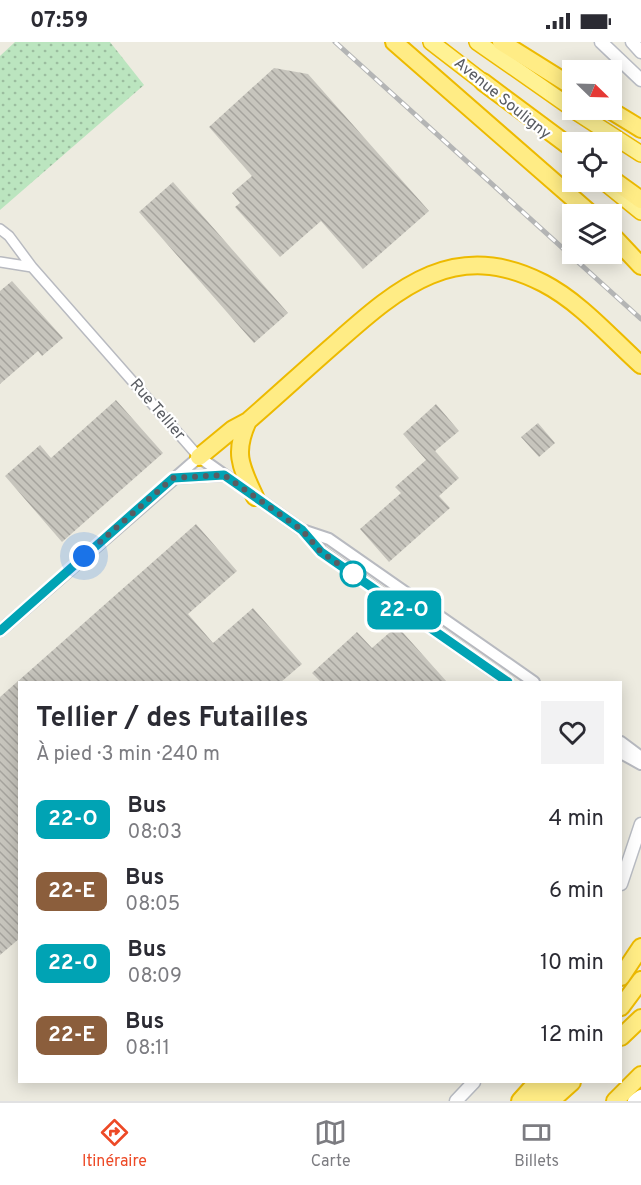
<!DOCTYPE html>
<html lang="fr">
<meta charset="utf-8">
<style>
body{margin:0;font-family:Overpass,sans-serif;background:#f2f2f3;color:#2b2b33;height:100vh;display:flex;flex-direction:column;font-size:22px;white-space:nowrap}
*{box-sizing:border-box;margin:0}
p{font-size:20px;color:#7c7c81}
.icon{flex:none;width:33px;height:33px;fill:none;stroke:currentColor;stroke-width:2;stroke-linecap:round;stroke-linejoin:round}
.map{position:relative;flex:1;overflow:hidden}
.details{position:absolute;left:18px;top:639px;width:604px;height:402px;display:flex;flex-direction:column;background:#fff;border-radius:0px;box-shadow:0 3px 15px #0003}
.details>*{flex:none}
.badge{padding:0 12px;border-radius:9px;font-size:21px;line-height:39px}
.needle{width:39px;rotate:113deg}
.tools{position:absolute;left:562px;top:18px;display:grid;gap:12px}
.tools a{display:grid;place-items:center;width:60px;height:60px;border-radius:0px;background:#fff;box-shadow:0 3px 15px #0003;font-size:30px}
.you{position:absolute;width:30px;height:30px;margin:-15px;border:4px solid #fff;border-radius:50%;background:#1a73e8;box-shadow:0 0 0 9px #1a73e833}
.map>.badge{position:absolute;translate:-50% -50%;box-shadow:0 0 0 3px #fff}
.round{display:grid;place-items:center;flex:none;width:63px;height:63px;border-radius:0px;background:#f2f2f3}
.summary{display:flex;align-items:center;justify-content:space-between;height:102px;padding:0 18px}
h1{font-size:28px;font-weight:700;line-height:45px}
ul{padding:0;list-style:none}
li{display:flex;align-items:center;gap:18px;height:72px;padding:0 18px}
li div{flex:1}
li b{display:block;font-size:22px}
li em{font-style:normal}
li .badge{min-width:66px;font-weight:700;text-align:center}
.status{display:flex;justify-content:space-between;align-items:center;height:42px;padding:0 30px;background:#fff;direction:ltr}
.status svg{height:16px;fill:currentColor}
.menu{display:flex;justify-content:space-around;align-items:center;height:84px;border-top:2px solid #e1e1e2;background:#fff;font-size:16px;color:#7c7c81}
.menu a{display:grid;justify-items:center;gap:3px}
.menu .current{color:#ed4926}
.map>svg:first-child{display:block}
</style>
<div class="status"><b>07:59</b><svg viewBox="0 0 49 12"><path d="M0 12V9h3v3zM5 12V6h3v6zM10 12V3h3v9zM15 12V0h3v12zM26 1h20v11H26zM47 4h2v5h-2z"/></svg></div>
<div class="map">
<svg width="641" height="1059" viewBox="0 0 641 1059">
<defs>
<pattern id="grass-dots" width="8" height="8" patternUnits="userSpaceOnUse" patternTransform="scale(1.5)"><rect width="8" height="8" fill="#bbe5bf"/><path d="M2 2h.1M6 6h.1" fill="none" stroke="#9bbd9f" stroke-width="1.8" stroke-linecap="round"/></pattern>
<pattern id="building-back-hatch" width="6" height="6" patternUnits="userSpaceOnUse" patternTransform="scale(1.5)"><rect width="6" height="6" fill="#c7c5bd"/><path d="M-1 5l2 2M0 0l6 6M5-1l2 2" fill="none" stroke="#a5a39d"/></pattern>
</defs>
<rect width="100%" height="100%" fill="#edebe0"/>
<path fill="url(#grass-dots)" d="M15,0H110L144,43L0,168V14Z"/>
<path fill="url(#building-back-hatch)" d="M274,26L308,32L429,169L363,227L321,179L280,215L235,165L240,161L232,151L252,134L209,85Z
M173,140L288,271L254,301L139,170Z
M12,239L63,296L42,314L38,309L0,342V249Z
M116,358L163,411L62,500L5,434L40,403L51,416Z
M436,362L459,389L435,409L459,436L439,454L450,466L389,520L360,487L401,451L395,445L426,418L403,392Z
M538,381L555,401L539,415L521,395Z
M196,482L237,529L188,572L213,601L253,566L302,622L281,640H20V896L0,913V655Z
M397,584L447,640H321L312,631L357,590L372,606Z"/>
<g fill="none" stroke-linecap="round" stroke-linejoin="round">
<defs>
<path id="minor" d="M0,187L9,194L32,225L0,220
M32,225L199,415"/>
<path id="tertiary" d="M174,436L224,433
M305,490L322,510L508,640
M0,589L199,415L302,488L329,497L534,640
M621,700L641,715
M621,711L641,722"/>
<path id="secondary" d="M601,0L641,38
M632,0L641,10
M621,842L641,782
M456,1059L474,1040
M634,1059L641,1054"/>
<path id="trunk" d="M431,0L492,47
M477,0L573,67
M573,68L641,112
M604,140L641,170"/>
<path id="motorway" d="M394,0L591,172
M501,0L573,45
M483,40L573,107
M610,68L641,87
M612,137L641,158
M612,193L641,224
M248,379C233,411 241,425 255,455
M199,415L233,387L248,379C278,353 307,326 337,300C399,245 456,196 543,241C580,260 610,295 641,323
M621,935L641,905
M621,965L641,938
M621,995L641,976
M520,1059L537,1040
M536,1059L555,1040
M551,1059L572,1040
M615,1059L641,1033"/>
</defs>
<use href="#minor" stroke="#b8bac0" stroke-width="12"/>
<use href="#tertiary" stroke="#b8bac0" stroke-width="14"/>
<use href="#secondary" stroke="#b9bcc3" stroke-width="15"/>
<use href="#trunk" stroke="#edba00" stroke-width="18"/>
<use href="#motorway" stroke="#edba00" stroke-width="20"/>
<use href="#minor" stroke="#fff" stroke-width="9"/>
<use href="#tertiary" stroke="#fff" stroke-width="10"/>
<use href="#secondary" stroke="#fff" stroke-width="12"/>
<use href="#trunk" stroke="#fff294" stroke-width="15"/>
<use href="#motorway" stroke="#ffec85" stroke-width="16"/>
<defs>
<path id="rail" d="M335,0L641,277"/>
</defs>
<use href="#rail" stroke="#b4b5b5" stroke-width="5"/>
<use href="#rail" stroke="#fff" stroke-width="3" stroke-dasharray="9" stroke-linecap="butt"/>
</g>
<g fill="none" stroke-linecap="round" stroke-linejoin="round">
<defs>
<path id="line" d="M0,589L173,436L224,433L302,488L321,510L508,640"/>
</defs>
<use href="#line" stroke="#fff" stroke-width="14"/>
<use href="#line" stroke="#00a3b4" stroke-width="9"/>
<path stroke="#595c62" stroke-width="6" stroke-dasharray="0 10.8" d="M84,514L173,436L224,433L302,488L321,510L356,534L353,532"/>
</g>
<circle fill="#fff" stroke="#00a3b4" stroke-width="3" cx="353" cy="532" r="12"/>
<g text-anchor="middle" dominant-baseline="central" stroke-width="4.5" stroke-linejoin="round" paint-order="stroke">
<g font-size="16" fill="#595c62" stroke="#fff">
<text transform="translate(502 57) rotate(39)">Avenue Souligny</text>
<text transform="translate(157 368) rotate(49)">Rue Tellier</text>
</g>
</g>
</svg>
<div class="tools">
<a><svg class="needle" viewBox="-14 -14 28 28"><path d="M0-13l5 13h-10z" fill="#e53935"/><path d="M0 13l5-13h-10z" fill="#7c7c81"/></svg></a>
<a><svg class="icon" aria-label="locate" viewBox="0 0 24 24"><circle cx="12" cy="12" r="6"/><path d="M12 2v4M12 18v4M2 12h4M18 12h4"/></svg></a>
<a><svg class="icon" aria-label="layers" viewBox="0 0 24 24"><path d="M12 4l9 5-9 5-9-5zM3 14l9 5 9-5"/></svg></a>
</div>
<div class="you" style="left:84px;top:514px"></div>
<b class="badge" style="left:404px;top:568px;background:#00a3b4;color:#fff">22-O</b>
<section class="details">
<div class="summary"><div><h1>Tellier / des Futailles</h1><p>À pied · 3 min · 240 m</p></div><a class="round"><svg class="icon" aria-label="heart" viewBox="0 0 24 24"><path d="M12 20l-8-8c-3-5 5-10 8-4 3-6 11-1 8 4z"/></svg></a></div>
<ul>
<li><span class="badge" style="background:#00a3b4;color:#fff">22-O</span><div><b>Bus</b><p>08:03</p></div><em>4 min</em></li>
<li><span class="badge" style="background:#8b5e3c;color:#fff">22-E</span><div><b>Bus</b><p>08:05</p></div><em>6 min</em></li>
<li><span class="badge" style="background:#00a3b4;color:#fff">22-O</span><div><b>Bus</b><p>08:09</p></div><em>10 min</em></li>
<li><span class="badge" style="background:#8b5e3c;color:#fff">22-E</span><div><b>Bus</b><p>08:11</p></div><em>12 min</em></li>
</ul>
</section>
</div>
<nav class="menu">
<a class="current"><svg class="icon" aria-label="directions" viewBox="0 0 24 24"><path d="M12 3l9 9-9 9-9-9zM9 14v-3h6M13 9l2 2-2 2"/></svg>Itinéraire</a>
<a><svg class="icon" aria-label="map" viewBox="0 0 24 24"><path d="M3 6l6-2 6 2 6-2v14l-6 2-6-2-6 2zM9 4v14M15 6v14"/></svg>Carte</a>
<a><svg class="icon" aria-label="tickets" viewBox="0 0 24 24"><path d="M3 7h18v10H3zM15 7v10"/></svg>Billets</a>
</nav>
